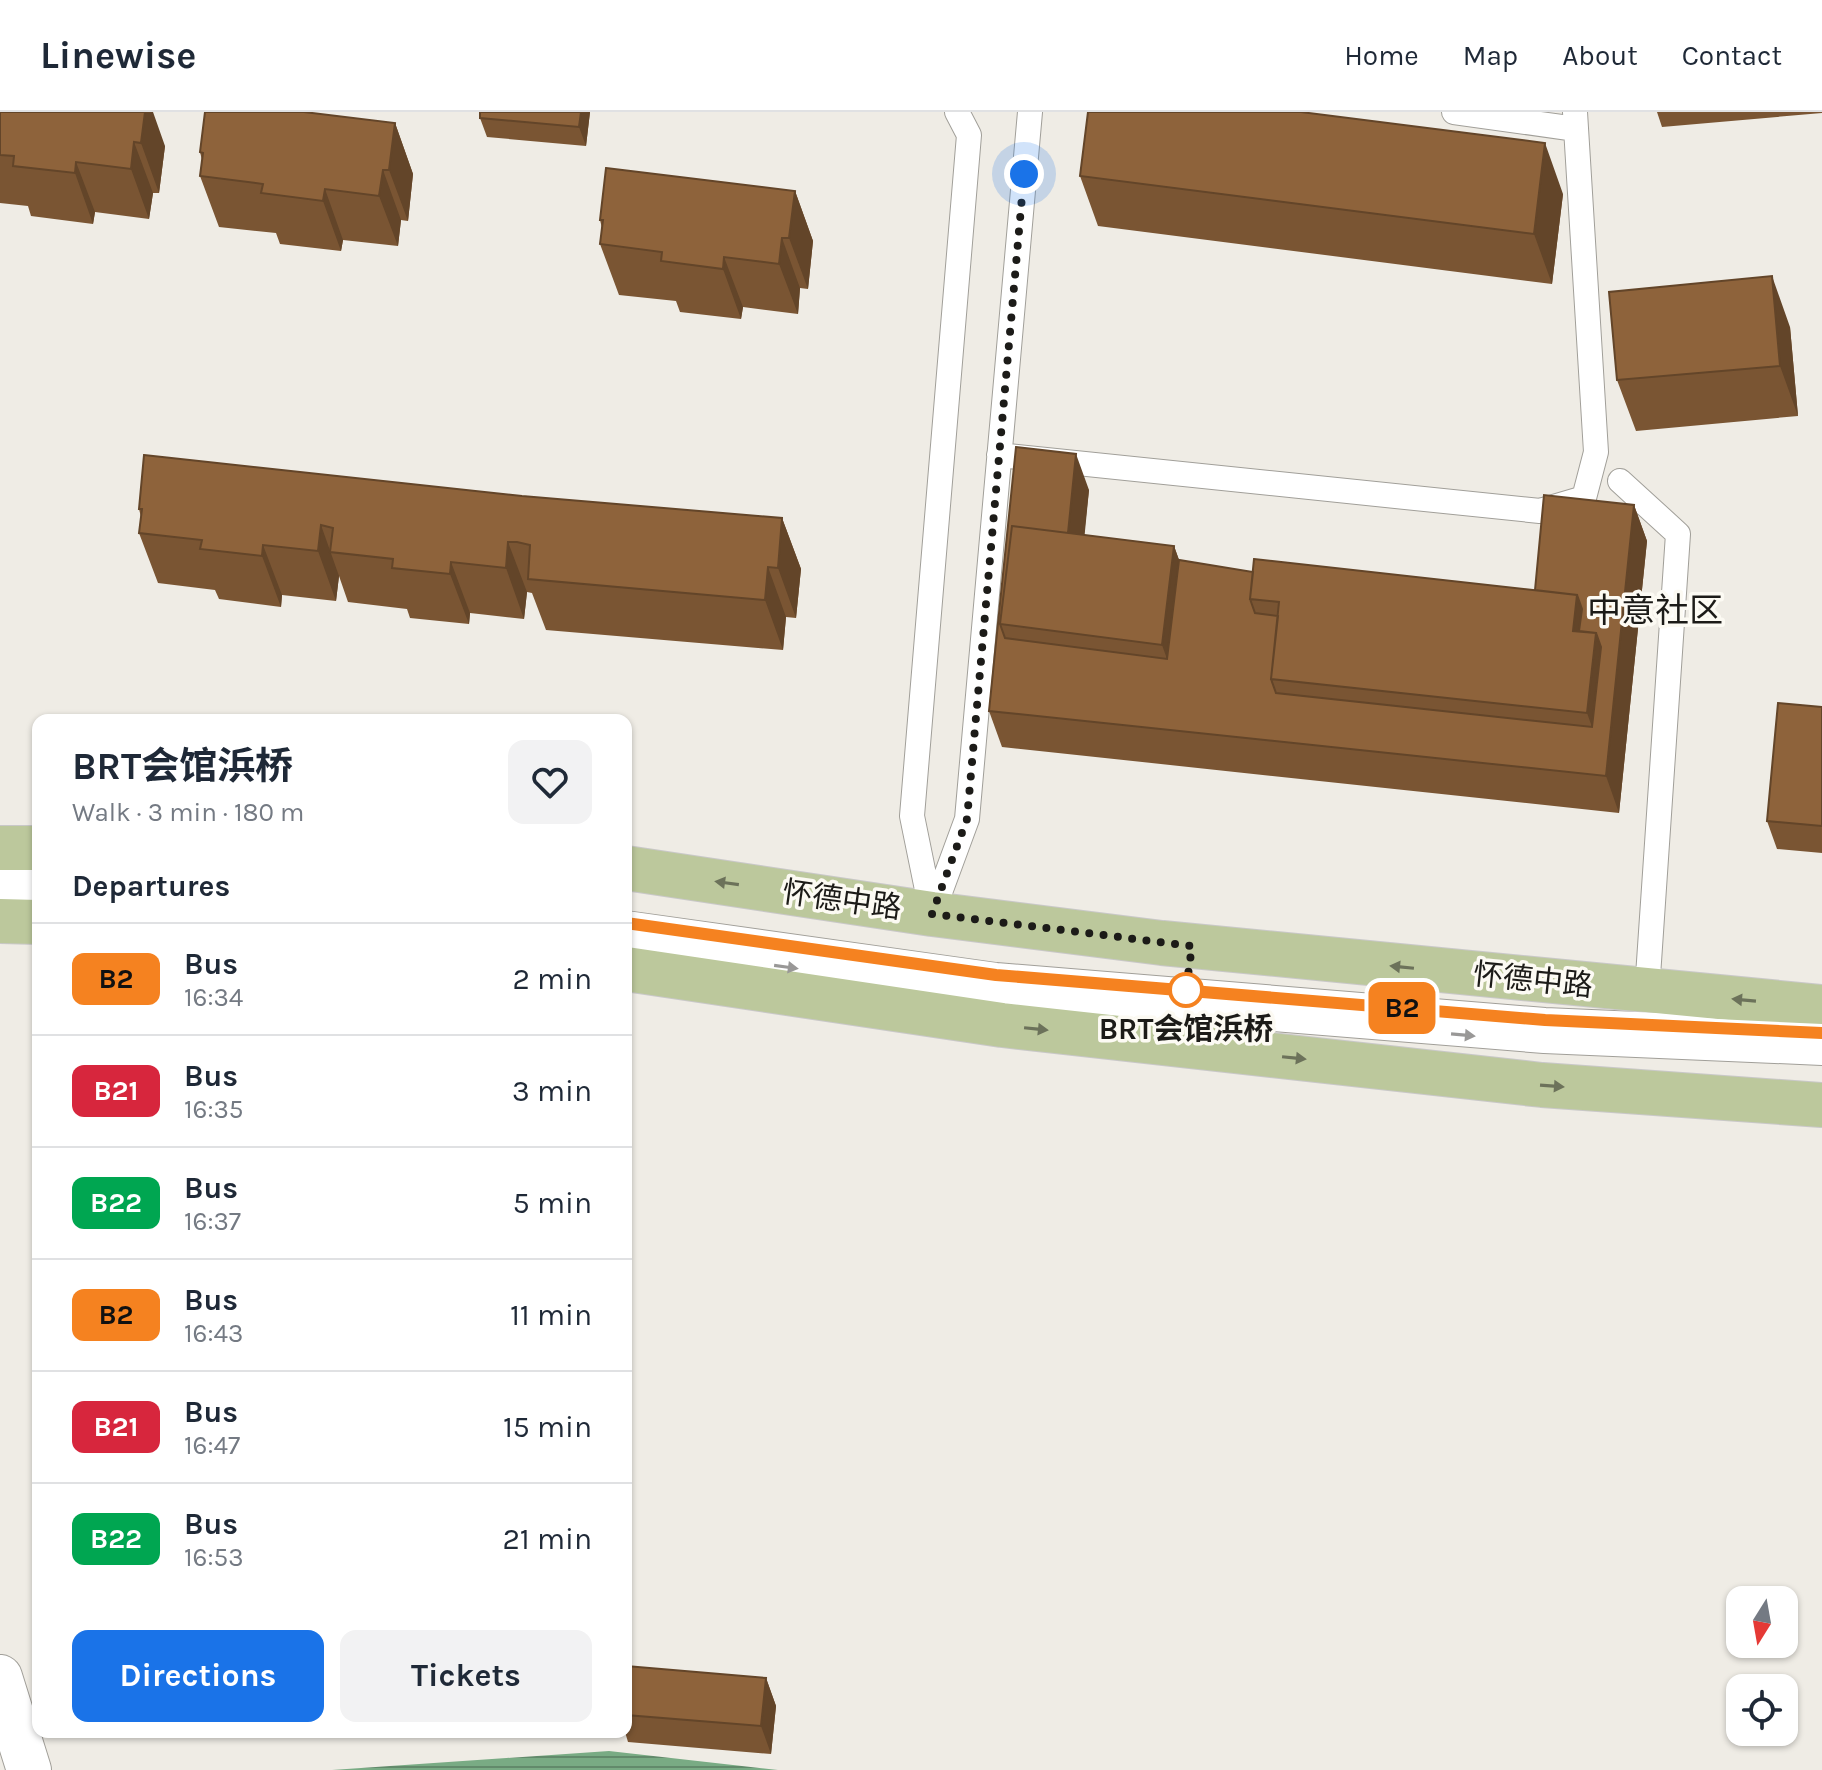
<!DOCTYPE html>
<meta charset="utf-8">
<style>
body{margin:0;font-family:Karla,"Noto Sans SC",sans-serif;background:#f2f2f3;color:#1f2937;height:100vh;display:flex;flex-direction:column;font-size:30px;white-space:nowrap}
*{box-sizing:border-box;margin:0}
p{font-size:26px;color:#747a83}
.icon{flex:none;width:44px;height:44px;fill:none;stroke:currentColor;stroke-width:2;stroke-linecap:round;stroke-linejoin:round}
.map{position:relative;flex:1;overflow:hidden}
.details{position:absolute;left:32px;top:602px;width:600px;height:1024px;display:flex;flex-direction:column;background:#fff;border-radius:16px;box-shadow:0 2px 6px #0004}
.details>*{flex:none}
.badge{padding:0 16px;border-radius:12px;font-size:28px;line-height:52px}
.needle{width:52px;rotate:191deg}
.tools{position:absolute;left:1726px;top:1474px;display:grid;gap:16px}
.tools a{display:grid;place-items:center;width:72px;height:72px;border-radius:16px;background:#fff;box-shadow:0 2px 6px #0004;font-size:40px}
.you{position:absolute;width:40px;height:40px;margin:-20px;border:6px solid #fff;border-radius:50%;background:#1a73e8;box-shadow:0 0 0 12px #1a73e833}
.map>.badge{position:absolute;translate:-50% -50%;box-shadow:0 0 0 4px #fff}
h2{padding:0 40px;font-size:30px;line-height:72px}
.round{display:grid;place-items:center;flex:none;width:84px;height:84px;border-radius:16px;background:#f2f2f3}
.head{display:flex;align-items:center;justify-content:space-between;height:136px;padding:0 40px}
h1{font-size:38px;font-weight:700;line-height:60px}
.button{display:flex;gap:16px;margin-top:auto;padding:16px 40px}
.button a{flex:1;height:92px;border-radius:16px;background:#1a73e8;color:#fff;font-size:32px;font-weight:700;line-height:92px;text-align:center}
.button a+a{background:#f2f2f3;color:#1f2937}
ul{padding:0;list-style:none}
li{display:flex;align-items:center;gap:24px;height:112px;padding:0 40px;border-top:2px solid #e0e1e3}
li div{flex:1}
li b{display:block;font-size:30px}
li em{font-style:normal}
li .badge{min-width:88px;font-weight:700;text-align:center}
header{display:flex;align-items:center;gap:48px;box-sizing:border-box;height:112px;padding:0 40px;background:#fff;border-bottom:2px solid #e0e1e3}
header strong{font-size:38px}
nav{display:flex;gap:44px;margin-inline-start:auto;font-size:28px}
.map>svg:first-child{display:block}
</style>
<header>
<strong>Linewise</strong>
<nav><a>Home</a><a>Map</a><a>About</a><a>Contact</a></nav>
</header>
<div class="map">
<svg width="1822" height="1658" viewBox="0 0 1822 1658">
<defs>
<pattern id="water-rules" width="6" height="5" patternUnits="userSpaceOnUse" patternTransform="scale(2)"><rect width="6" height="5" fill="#79ab84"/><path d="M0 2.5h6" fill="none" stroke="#628a6b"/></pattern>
</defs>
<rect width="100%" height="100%" fill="#efece5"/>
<path fill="url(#water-rules)" d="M609,1639L778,1658H332Z"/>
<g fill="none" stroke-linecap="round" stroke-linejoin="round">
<defs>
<path id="service" d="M1454,0L1576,17
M999,343L1540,399L1584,386L1596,340L1575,0
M1620,369L1678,422L1647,879
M0,764L38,762
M0,783L38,781
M932,802L967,707L1030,0
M932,802L912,704L969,23L957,0
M626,811L996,863L1545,908L1822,920
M626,833L992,884L1544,929L1822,941"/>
<path id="secondary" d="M0,1565L29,1658"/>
<path id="primary" d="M0,736H38
M626,756L932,802L1162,831L1822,895
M0,809L38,810
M626,857L1002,913L1542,973L1822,993"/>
</defs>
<use href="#service" stroke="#a19f99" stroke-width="26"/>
<use href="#secondary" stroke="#a19f99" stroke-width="46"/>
<use href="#primary" stroke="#c9c8c8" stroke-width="46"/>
<use href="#service" stroke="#fff" stroke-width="24"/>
<use href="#secondary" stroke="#fff" stroke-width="44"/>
<use href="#primary" stroke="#bcc89c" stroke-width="44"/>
</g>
<path fill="#7a5533" d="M0,0L165,34L159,81H153L149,107L95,100L93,112L31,104L28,94L0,91Z
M480,0H590L586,34L487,25L480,6Z
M1657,0H1822V1L1662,15Z
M395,11L413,62L408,109L401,108L398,134L343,128L341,139L280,132L276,121L219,115L200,64L202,48L200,40Z
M1080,64L1563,82L1552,172L1098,114Z
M795,79L813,129L808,177L800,176L798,202L743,195L741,207L680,200L676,189L619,183L600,132L602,116L600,108Z
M1790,215L1798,304L1636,319L1617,268Z
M1016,335L1089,378L1084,423L1174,434L1179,448L1253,460L1535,478L1634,393L1647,429L1619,701L1002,635L989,599Z
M522,384L782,406L801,457L796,506L786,505L783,538L546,518L532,481L527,480L524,507L470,501L469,512L410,506L407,497L348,490L339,464L336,489L282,483L281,495L219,487L215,478L158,471L139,421L141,405L139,397Z
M1822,595V741L1777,737L1767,709Z
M626,1554L766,1566L776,1594L771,1642L628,1630L625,1620H626Z"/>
<path fill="#634529" d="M145,0H153L165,34L159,81L141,31Z
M581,0H590L586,34L579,15Z
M395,11L413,62L408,109L389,58Z
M134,30L153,81L149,107L131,57Z
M1545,31L1563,82L1552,172L1534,122Z
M76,50L95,100L93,112L75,61Z
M383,58L401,108L398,134L379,84Z
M325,77L343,128L341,139L323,89Z
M795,79L813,129L808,177L789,126Z
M782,126L800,176L798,202L779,152Z
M724,145L743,195L741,207L723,157Z
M1772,164L1790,215L1798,304L1780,254Z
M1076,342L1089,378L1080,470L1066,434Z
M1634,393L1647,429L1619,701L1606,664Z
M782,406L801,457L796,506L778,456Z
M321,413L339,464L336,489L318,439Z
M508,430L527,480L524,507L506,456Z
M263,433L282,483L281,495L262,444Z
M1174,434L1192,484L1180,583L1162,533Z
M451,450L470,501L469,512L450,462Z
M768,455L786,505L783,538L765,488Z
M1577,483L1596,521L1614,571L1605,651L1587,601L1573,519Z
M766,1566L776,1594L771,1642L761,1614Z"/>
<path fill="#8e633b" stroke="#634529" stroke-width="2" d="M0,0H145L141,31L134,30L131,57L76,50L75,61L13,54L14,44L0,43Z
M205,0H304L395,11L389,58H383L379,84L325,77L323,89L261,81L263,72L200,64L203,41L200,40Z
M480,0H581L579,15L480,6Z
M1088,0H1301L1545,31L1534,122L1080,64Z
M606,56L795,79L789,126H782L779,152L724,145L723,157L661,149L662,140L600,132L603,108H600Z
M1772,164L1780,254L1617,268L1609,180Z
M1016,335L1076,342L1068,421L1012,414L1000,512L1005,526L1167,547L1179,448L1253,460L1250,487L1255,501L1278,504L1271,567L1276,581L1592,615L1601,535L1596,521L1579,519L1582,497L1577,483L1535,478L1544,383L1634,393L1606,664L989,599Z
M144,343L522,384L782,406L778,456L768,455L765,488L528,467L530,433L517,430H508L506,456L451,450L450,462L392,456L393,447L330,440L333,416L321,413L318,439L263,433L262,444L200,437L202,428L139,421L142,397H139Z
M1012,414L1174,434L1162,533L1000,512Z
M1254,447L1577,483L1573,519L1596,521L1587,601L1271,567L1279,490L1250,487Z
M1778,591L1822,595V714L1767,709Z
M626,1554L766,1566L761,1614L626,1603Z"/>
<defs><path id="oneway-solid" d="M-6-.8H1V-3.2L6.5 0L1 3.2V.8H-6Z" transform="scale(2)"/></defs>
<g fill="#6c725a">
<use href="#oneway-solid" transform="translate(727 771) rotate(-172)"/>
<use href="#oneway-solid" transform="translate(1402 855) rotate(-174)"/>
<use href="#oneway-solid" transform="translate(1744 888) rotate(-175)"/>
<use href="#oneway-solid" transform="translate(1036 917) rotate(6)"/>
<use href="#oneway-solid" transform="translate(1294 946) rotate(6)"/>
<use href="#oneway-solid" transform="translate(1552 974) rotate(4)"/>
</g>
<g fill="#999897">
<use href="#oneway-solid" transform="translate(786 855) rotate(8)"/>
<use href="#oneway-solid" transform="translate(1463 923) rotate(5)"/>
</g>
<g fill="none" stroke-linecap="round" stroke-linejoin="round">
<defs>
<path id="line" d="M626,811L996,863L1545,908L1822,921"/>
</defs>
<use href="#line" stroke="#fff" stroke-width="18"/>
<use href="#line" stroke="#f58220" stroke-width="12"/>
<path stroke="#1c1b18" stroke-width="8" stroke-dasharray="0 14.4" d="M1024,62L967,707L932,802L1192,834L1186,878"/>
</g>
<circle fill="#fff" stroke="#f58220" stroke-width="4" cx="1186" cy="878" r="16"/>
<g text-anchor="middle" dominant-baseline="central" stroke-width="7" stroke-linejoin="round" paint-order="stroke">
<g font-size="30" fill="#1c1b18" stroke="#fcfaf3">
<text transform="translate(842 788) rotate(8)">怀德中路</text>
<text transform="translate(1533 868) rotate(6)">怀德中路</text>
</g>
<g font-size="30" font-weight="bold" fill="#1c1b18" stroke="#fcfaf3">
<text x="1186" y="917">BRT会馆浜桥</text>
</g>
<g font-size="34" fill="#1c1b18" stroke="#fcfaf3">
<text x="1655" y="499">中意社区</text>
</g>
</g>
</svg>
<div class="tools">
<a><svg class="needle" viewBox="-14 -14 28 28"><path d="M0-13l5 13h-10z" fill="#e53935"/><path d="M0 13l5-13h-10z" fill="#747a83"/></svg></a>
<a><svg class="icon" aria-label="locate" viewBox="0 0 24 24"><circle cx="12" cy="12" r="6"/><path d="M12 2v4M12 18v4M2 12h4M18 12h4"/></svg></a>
</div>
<div class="you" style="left:1024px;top:62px"></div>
<b class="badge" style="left:1402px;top:896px;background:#f58220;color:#111">B2</b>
<section class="details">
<div class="head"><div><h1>BRT会馆浜桥</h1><p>Walk · 3 min · 180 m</p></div><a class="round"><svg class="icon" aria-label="heart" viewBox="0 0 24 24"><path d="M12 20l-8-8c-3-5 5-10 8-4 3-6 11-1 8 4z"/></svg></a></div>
<h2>Departures</h2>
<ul>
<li><span class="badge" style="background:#f58220;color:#111">B2</span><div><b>Bus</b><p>16:34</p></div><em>2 min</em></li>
<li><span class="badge" style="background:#d7263d;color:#fff">B21</span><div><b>Bus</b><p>16:35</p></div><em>3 min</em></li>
<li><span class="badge" style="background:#00a651;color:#fff">B22</span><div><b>Bus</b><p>16:37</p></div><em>5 min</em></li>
<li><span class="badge" style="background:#f58220;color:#111">B2</span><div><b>Bus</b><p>16:43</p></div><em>11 min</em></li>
<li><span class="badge" style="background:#d7263d;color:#fff">B21</span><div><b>Bus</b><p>16:47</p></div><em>15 min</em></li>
<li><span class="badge" style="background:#00a651;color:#fff">B22</span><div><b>Bus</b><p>16:53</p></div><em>21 min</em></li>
</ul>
<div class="button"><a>Directions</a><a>Tickets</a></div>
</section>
</div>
